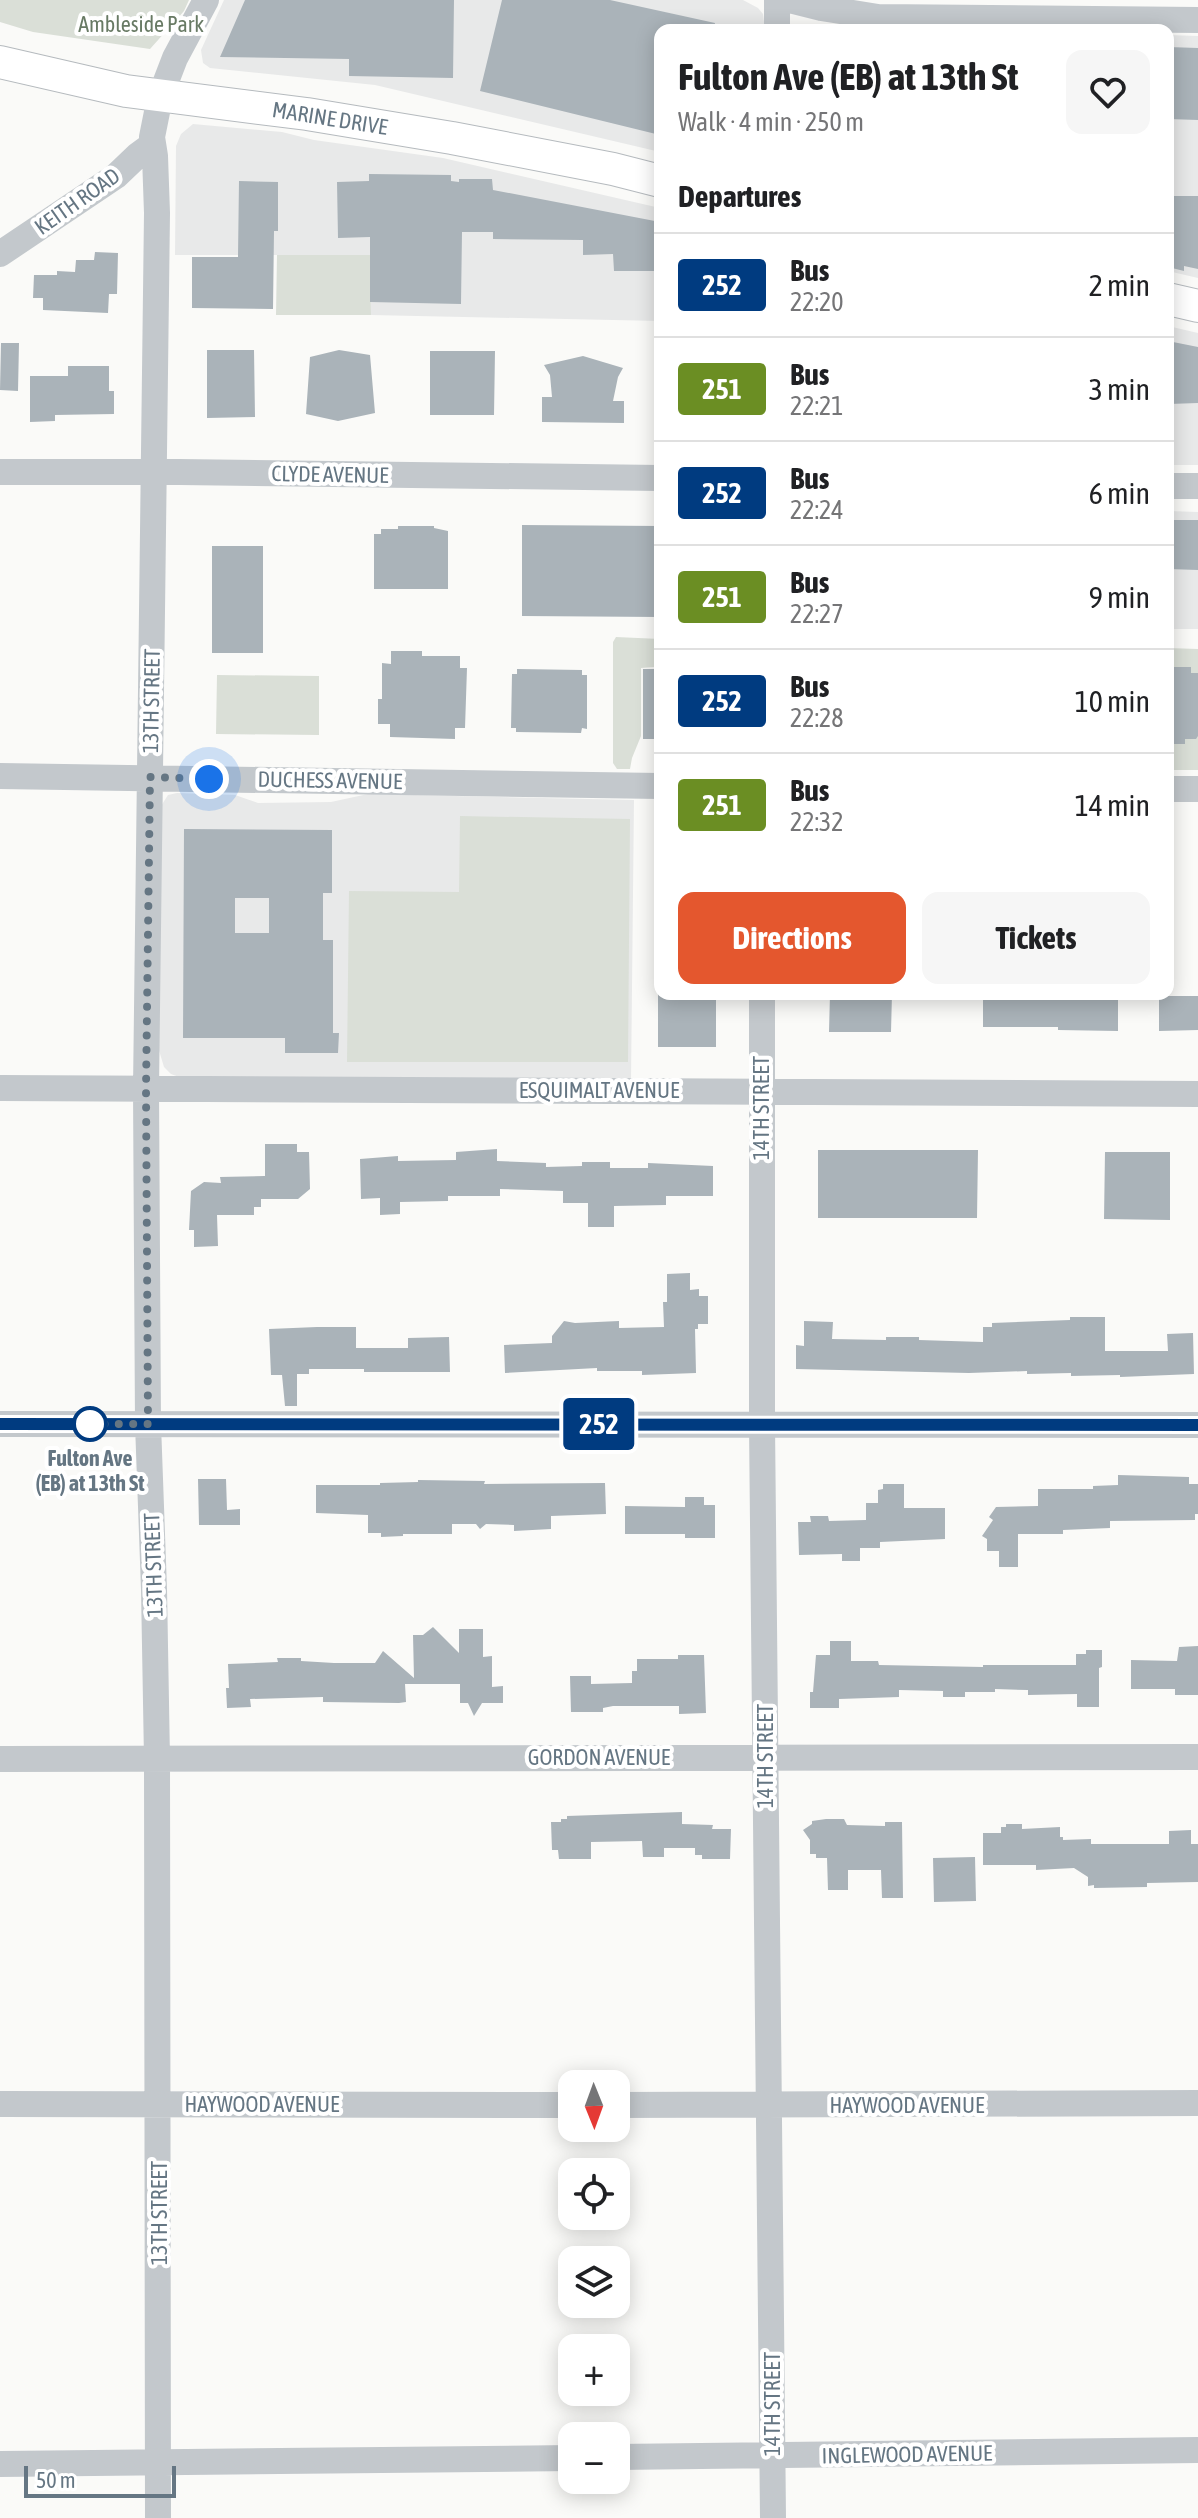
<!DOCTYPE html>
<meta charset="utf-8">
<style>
body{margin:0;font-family:"Asap Condensed",sans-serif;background:#f6f6f6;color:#202124;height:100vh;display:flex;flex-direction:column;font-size:30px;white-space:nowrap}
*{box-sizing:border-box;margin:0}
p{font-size:26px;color:#757577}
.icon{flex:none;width:44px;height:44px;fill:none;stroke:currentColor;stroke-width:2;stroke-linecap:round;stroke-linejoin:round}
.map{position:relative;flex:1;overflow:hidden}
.sheet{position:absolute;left:654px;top:24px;width:520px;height:976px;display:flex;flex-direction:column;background:#fff;border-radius:16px;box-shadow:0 4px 20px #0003}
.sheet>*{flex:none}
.badge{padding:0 16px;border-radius:6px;font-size:28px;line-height:52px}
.needle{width:52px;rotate:179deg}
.buttons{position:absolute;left:558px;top:2070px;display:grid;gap:16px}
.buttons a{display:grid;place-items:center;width:72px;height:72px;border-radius:16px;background:#fff;box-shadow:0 4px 20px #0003;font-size:40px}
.scale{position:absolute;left:24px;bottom:20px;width:152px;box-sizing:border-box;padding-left:8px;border:4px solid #657683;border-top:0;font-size:22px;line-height:28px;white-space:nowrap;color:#657683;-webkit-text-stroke:6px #fff;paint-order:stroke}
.you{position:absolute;width:40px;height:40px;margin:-20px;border:6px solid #fff;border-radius:50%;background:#1a73e8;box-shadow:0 0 0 12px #1a73e833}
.map>.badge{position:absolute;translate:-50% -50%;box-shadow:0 0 0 4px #fff}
h2{padding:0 24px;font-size:30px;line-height:72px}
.round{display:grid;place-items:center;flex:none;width:84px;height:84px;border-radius:16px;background:#f6f6f6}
.headline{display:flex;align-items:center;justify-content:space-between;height:136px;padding:0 24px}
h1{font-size:38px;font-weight:700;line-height:60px}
.button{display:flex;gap:16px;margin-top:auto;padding:16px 24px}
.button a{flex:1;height:92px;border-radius:16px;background:#e4572e;color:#fff;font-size:32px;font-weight:700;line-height:92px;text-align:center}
.button a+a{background:#f6f6f6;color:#202124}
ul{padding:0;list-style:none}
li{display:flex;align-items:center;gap:24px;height:104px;padding:0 24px;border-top:2px solid #e0e0e0}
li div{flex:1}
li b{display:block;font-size:30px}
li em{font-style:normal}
li .badge{min-width:88px;font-weight:700;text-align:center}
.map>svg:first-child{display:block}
</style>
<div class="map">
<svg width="1198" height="2518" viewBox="0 0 1198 2518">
<rect width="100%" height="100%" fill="#fafaf8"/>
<path fill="#e8e9e9" d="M224,0H743L758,8L763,14L765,30H660V154L656,151L375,85L210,68L203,63L201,50Z
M1168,35L1198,36V278L1168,271Z
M193,124L282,132L314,140L443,158L660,208V321L371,315L370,255H175L176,146L181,134Z
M1168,326L1198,333V465H1168Z
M1168,511L1198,512V629H1168Z
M177,793L235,795L258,803L331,802L368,794L634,800L631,1081L179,1077L171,1074L164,1067L158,1047L161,806L168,795Z"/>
<path fill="#dadfd7" d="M0,0H189L184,11L150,49L33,32L0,22Z
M277,255H370L371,315H276Z
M616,637L660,639V647L655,648L654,667L641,668V736L632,758L630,769H617L613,763V642Z
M1168,648L1198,649V770H1168Z
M217,675L319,676V735L216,734Z
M460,816L630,819L628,1062H347L349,891L459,892Z"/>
<path fill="#aab3b9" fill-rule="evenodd" d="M245,0H454L453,78L349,76V59L220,57Z
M502,0H610L715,23L714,30H660V135L480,91Z
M1168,47L1198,48V120L1168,119Z
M369,174L451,175V181L459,182V179H492L493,190L660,222V271H614L613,254L583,255V240L493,239V232H462L461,304L370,302V237L338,238L337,182L369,181Z
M239,181L278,182V231H274L273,309L192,308V257H238Z
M1168,196H1198V269L1184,266V271L1168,267Z
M95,252L118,253L117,294H109L108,313L43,310V298H33L34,275H57V271L75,272L76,260H94Z
M1168,341L1198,347V403L1169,404Z
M1,343H19L18,391L0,390Z
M207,350H254L255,417L207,418Z
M339,350L370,355L375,413L338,421L306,414L310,357Z
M430,351H495L494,415H430Z
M583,356L623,368L618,377L613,401H624V423L542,422V397H552L550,375L544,365Z
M68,366H109V391H114V414L55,415V421L30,422V376H68Z
M1168,520H1198V570L1168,569Z
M522,525L660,526V617L522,616Z
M398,526H434V528L448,531V589H374V534H381V529H398Z
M212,546H263V653H212Z
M391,651H422V656H460V668H467L465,728H455V739L390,737V724H378V699H382V663L391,664Z
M1168,667H1191V673H1198V736L1196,739H1185V744H1168Z
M517,669L582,670V675H587V729L582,728L581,733L516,732V728H511L512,674H517Z
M643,669H660V739H643Z
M184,829L332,830V893H323V940H333V1033H339L338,1053H285V1038H183ZM235,898H269V933H235Z
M658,994H716V1047H658Z
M830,994H892L891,1032H829Z
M983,994H1118V1031L1058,1030V1027H983Z
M1159,996H1198V1030L1159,1031Z
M265,1144H297V1152H309L310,1189L298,1199H261V1207H254V1215H217L218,1246L194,1247V1230H189L191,1191L204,1182L221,1183L220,1177L265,1176Z
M497,1149V1161L546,1163V1167L582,1166V1162H610V1168H648V1163L713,1166V1196H666V1205L614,1206V1227H588V1203H563V1191L500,1189V1196H448V1201L400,1202V1214L380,1215V1198L361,1199L360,1159L398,1156V1161L456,1160V1152Z
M818,1150H978L977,1218H818Z
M1105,1152H1170V1220L1104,1219Z
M690,1273V1290L699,1289V1296H708V1324H698V1329H695L696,1373L642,1375V1371H597V1368L505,1373L504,1345L552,1343V1336L564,1321L575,1323L619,1321V1328L664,1327L663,1302H667V1274Z
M1070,1317H1105V1351H1168L1167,1334L1193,1333L1194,1374L1120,1377V1375L1071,1376V1373L1027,1374V1371L969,1373L796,1369V1345L804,1346V1321L833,1322L832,1339L886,1340V1337H919V1340L983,1342V1327H992V1323L1070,1320Z
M317,1327H356V1348H408V1338L449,1337L450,1372H364V1369H309V1374H297V1406H285L282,1375H271L269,1329Z
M1118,1475L1189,1477V1484H1198V1514H1195V1520L1110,1521V1528L1063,1530V1534H1018V1567H999V1551H987V1539L982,1536L993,1520L989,1517L996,1507L1038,1506V1489H1093V1486L1118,1485Z
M198,1479H226L227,1510L240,1509V1525H199Z
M418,1480L485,1481L484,1484L605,1483L606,1514L551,1516V1529L514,1531V1525L486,1524L480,1529L476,1524H452V1534H403V1536L381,1537V1533H368V1515L316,1513V1485H380V1483L418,1482Z
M883,1484H904V1508H945V1539L880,1542V1548H860V1561H842V1554L799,1555L798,1522H811L810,1516H828L829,1521L866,1520V1503H878V1490L883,1489Z
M685,1497H704V1505H715V1538H685V1534H625V1506L685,1507Z
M433,1627L459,1653V1629H483V1657L492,1656V1687L503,1686V1703H482L474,1716L468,1703H460V1684H405L406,1702L399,1703L323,1702V1697L250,1699L251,1707L227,1708L226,1688H229L228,1664L278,1662L277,1658H301V1661L334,1663H375L383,1651L414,1678L413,1635H423Z
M830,1641H851V1661H878L879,1665L983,1667V1665H1076V1654H1086V1650H1102V1667L1099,1668V1707H1077V1694L1028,1695V1690L995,1689V1692H965V1697H943V1691L899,1690V1697L839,1699V1708H810V1692H813L816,1655H830Z
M1198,1646V1695H1175V1689H1131V1660L1177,1661L1179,1647Z
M678,1655H704L706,1713L679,1714V1706H613L603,1708V1712H571L570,1676H591V1684L632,1683V1671H637V1659H678Z
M682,1812V1824L713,1825L712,1829H731L730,1859H702V1855H695V1848H664V1857H643L642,1841L591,1842V1859H559L558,1850H552L551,1822H561V1819H567V1816Z
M826,1819H844L847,1825L885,1826V1822H902L903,1898H882L881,1870H848V1890H828L827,1858H816V1854H810V1840L803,1830L812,1824V1821Z
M1006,1824H1022V1829L1060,1827V1837H1063V1840L1091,1839V1844H1169V1831L1191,1830V1844H1198V1882L1147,1883V1887L1094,1888V1885L1088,1886V1877L1074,1868L1036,1870V1865H983V1833H1001V1827H1006Z
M975,1857L976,1901L934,1902L933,1858Z"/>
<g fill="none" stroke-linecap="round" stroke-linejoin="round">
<defs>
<path id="major" d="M0,62L126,91L307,114L452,138L613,169L660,181
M1168,299L1198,306"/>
</defs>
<use href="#major" stroke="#b5babe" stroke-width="34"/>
<path stroke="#c3c8cc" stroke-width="26" d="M789,0L821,8L878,17L1198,20
M777,30V0
M0,254L116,176L138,155L153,144
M0,472H179L660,478
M1168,486H1198
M0,776L660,786
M1168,789H1198
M762,994V1424L773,2518
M0,1088L1198,1094
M0,1424L1198,1425
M0,1759L1198,1757
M0,2104L572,2105
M616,2105L1198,2103
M616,2457L1198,2450
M0,2464L572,2458
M158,2518L157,1759L154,1589L148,1424L146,1089L157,213L155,156L152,137L160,97L175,58L206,0"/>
<use href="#major" stroke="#fff" stroke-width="32"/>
</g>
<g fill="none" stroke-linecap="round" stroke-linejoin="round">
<defs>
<path id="line" d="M0,1424L1198,1425"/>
</defs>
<use href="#line" stroke="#fff" stroke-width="18"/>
<use href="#line" stroke="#003b80" stroke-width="12"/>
<path stroke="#657683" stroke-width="8" stroke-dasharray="0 14.4" d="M90,1424H148L146,1089L150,777L209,779"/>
</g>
<circle fill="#fff" stroke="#003b80" stroke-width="4" cx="90" cy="1424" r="16"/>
<g text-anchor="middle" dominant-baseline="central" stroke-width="8" stroke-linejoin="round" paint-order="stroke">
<g font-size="22" fill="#687a64" stroke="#fff">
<text x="141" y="24">Ambleside Park</text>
</g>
<g font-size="22" fill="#657683" stroke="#fff">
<text transform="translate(330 118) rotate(9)">MARINE DRIVE</text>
<text transform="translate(77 201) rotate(-35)">KEITH ROAD</text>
<text transform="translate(330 474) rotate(1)">CLYDE AVENUE</text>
<text transform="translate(151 701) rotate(-89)">13TH STREET</text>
<text transform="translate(330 780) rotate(1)">DUCHESS AVENUE</text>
<text x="599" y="1090">ESQUIMALT AVENUE</text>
<text transform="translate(761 1108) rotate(-90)">14TH STREET</text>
<text transform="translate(153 1565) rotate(-92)">13TH STREET</text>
<text transform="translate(765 1756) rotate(-90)">14TH STREET</text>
<text x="599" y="1757">GORDON AVENUE</text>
<text x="262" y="2104">HAYWOOD AVENUE</text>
<text x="907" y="2105">HAYWOOD AVENUE</text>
<text transform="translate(159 2213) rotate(-90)">13TH STREET</text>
<text transform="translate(772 2404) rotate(-90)">14TH STREET</text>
<text transform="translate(907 2454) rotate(-1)">INGLEWOOD AVENUE</text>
</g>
<g font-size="22" font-weight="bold" fill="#657683" stroke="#fff">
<text x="90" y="1458">Fulton Ave<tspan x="90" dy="25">(EB) at 13th St</tspan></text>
</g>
</g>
</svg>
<div class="buttons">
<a><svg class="needle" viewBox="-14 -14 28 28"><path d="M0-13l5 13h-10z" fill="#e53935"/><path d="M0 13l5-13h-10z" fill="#757577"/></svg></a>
<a><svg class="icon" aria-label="locate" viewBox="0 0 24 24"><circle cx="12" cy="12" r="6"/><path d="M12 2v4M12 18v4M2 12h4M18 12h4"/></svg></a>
<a><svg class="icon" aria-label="layers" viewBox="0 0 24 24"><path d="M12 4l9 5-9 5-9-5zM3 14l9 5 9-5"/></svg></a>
<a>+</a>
<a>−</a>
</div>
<div class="scale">50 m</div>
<div class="you" style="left:209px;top:779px"></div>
<b class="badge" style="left:599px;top:1424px;background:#003b80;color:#fff">252</b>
<section class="sheet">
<div class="headline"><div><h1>Fulton Ave (EB) at 13th St</h1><p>Walk · 4 min · 250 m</p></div><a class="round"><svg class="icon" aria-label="heart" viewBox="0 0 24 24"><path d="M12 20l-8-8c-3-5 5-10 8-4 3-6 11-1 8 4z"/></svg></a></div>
<h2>Departures</h2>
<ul>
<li><span class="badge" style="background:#003b80;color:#fff">252</span><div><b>Bus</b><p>22:20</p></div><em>2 min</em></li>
<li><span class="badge" style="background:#6b8e23;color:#fff">251</span><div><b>Bus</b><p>22:21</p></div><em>3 min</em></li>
<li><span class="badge" style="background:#003b80;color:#fff">252</span><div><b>Bus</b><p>22:24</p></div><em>6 min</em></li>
<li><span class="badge" style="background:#6b8e23;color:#fff">251</span><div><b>Bus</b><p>22:27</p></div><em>9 min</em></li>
<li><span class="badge" style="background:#003b80;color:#fff">252</span><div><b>Bus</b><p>22:28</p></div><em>10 min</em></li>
<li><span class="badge" style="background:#6b8e23;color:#fff">251</span><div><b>Bus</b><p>22:32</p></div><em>14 min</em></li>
</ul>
<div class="button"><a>Directions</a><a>Tickets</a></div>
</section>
</div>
